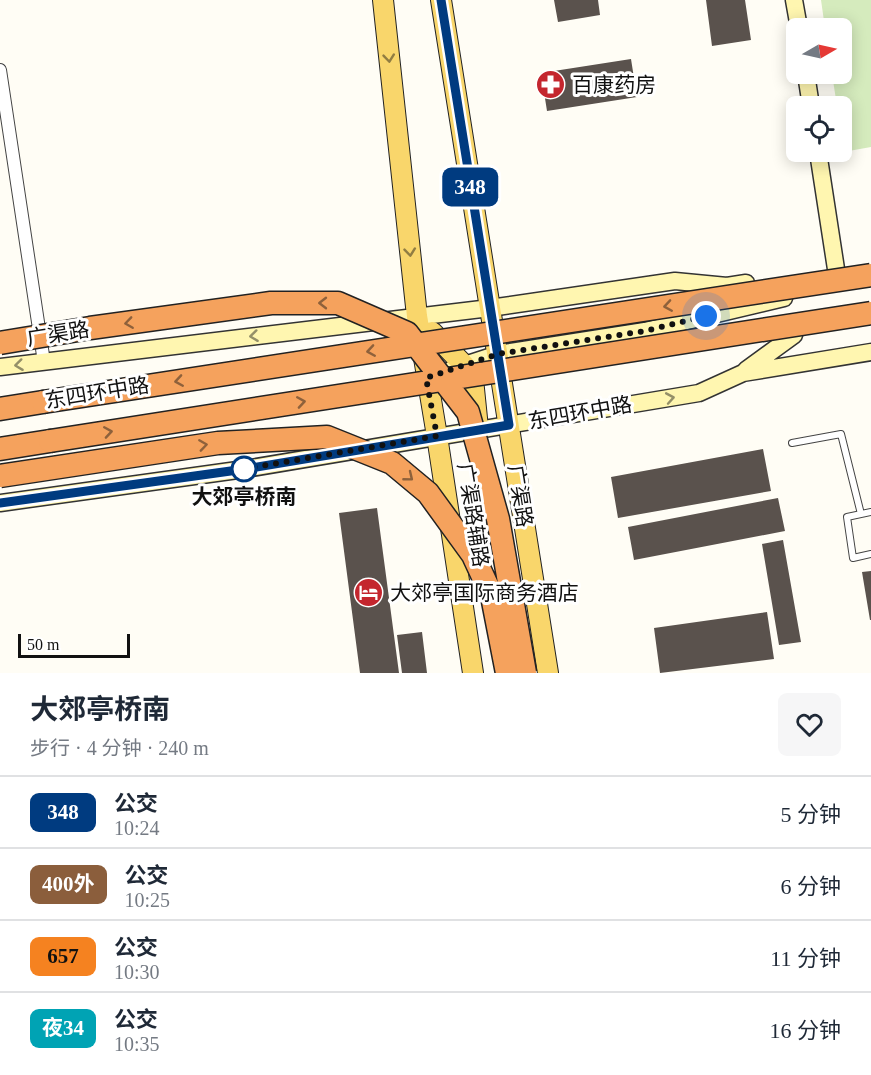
<!DOCTYPE html>
<html lang="zh">
<meta charset="utf-8">
<style>
body{margin:0;font-family:"Times New Roman","Noto Sans SC",serif;background:#f6f6f7;color:#1f2937;height:100vh;display:flex;flex-direction:column;font-size:22px;white-space:nowrap}
*{box-sizing:border-box;margin:0}
p{font-size:20px;color:#747a83}
.icon{flex:none;width:33px;height:33px;fill:none;stroke:currentColor;stroke-width:2;stroke-linecap:round;stroke-linejoin:round}
.map{position:relative;height:673px;overflow:hidden}
.drawer{display:flex;flex-direction:column;background:#fff;flex:1}
.drawer>*{flex:none}
.badge{padding:0 12px;border-radius:9px;font-size:21px;line-height:39px}
.needle{width:39px;rotate:81deg}
.controls{position:absolute;left:786px;top:18px;display:grid;gap:12px}
.controls a{display:grid;place-items:center;width:66px;height:66px;border-radius:9px;background:#fff;box-shadow:0 3px 15px #0003;font-size:30px}
.scale{position:absolute;left:18px;bottom:15px;width:112px;box-sizing:border-box;padding-left:6px;border:3px solid #111;border-top:0;font-size:16px;line-height:21px;white-space:nowrap;color:#111;-webkit-text-stroke:4px #fff;paint-order:stroke}
.you{position:absolute;width:30px;height:30px;margin:-15px;border:4px solid #fff;border-radius:50%;background:#1a73e8;box-shadow:0 0 0 9px #1a73e833}
.map>.badge{position:absolute;translate:-50% -50%;box-shadow:0 0 0 3px #fff}
.round{display:grid;place-items:center;flex:none;width:63px;height:63px;border-radius:9px;background:#f6f6f7}
.headline{display:flex;align-items:center;justify-content:space-between;height:102px;padding:0 30px}
h1{font-size:28px;font-weight:700;line-height:45px}
ul{padding:0;list-style:none}
li{display:flex;align-items:center;gap:18px;height:72px;padding:0 30px;border-top:2px solid #e0e1e3}
li div{flex:1}
li b{display:block;font-size:22px}
li em{font-style:normal}
li .badge{min-width:66px;font-weight:700;text-align:center}
.map>svg:first-child{display:block}
</style>
<div class="map">
<svg width="871" height="673" viewBox="0 0 871 673">
<rect width="100%" height="100%" fill="#fffdf5"/>
<path fill="#d5ebbd" d="M821,0H871V147L843,152L842,106H837L832,74H842V28H825Z"/>
<path fill="#5a524d" d="M554,0H598L600,15L558,22Z
M706,0H745L751,40L712,46Z
M631,59L637,97L547,111L541,73Z
M763,449L771,491L618,518L611,477Z
M778,498L785,531L634,560L628,527Z
M377,508L399,673H360L339,513Z
M783,540L801,642L779,645L762,544Z
M871,571V620H870L862,572Z
M767,612L774,659L660,673L654,628Z
M422,632L427,673H402L397,635Z"/>
<g fill="none" stroke-linecap="round" stroke-linejoin="round">
<defs>
<path id="lane" d="M792,443L841,434L861,514
M871,512L847,517L853,558L871,554"/>
<path id="street" d="M0,70L44,362"/>
<path id="secondary" d="M794,0L799,28
M806,74L811,106
M818,152L836,269
M0,367L490,308L675,281L727,286L746,283
M452,369L498,354L645,331L784,298
M746,370L794,335
M0,503L245,469L699,393L743,373L871,352"/>
<path id="primary" d="M383,0L417,316L437,436L473,673
M441,0L548,673
M432,332L464,365L473,379L478,428"/>
<path id="highway" d="M0,409L43,402
M0,449L50,441"/>
</defs>
<use href="#lane" stroke="#444" stroke-width="8"/>
<use href="#street" stroke="#444" stroke-width="14"/>
<use href="#secondary" stroke="#333" stroke-width="19"/>
<use href="#primary" stroke="#222" stroke-width="22"/>
<use href="#highway" stroke="#222" stroke-width="25"/>
<use href="#lane" stroke="#fff" stroke-width="6"/>
<use href="#street" stroke="#fff" stroke-width="12"/>
<use href="#secondary" stroke="#fff6b0" stroke-width="16"/>
<use href="#primary" stroke="#f9d66b" stroke-width="20"/>
<use href="#highway" stroke="#f5a25d" stroke-width="22"/>
<defs>
<path id="highway-bridge" d="M0,343L90,328L271,303H338L407,333L468,412L498,519L525,673
M43,402L871,275
M50,441L871,313
M0,476L218,443L327,437L392,463L428,493L473,555L492,596L507,673"/>
</defs>
<use href="#highway-bridge" stroke="#222" stroke-width="25" stroke-linecap="butt"/>
<use href="#highway-bridge" stroke="#f5a25d" stroke-width="22"/>
</g>
<defs><path id="oneway-chevron" d="M-2-3.5L2.5 0L-2 3.5" fill="none" stroke-width="1.6" stroke-linecap="round" stroke-linejoin="round" transform="scale(1.5)"/></defs>
<g stroke="#917d42">
<use href="#oneway-chevron" transform="translate(389 58) rotate(84)"/>
<use href="#oneway-chevron" transform="translate(410 252) rotate(84)"/>
</g>
<g stroke="#8e613b">
<use href="#oneway-chevron" transform="translate(323 303) rotate(180)"/>
<use href="#oneway-chevron" transform="translate(668 306) rotate(171)"/>
<use href="#oneway-chevron" transform="translate(129 323) rotate(172)"/>
<use href="#oneway-chevron" transform="translate(371 351) rotate(171)"/>
<use href="#oneway-chevron" transform="translate(179 381) rotate(171)"/>
<use href="#oneway-chevron" transform="translate(301 402) rotate(-9)"/>
<use href="#oneway-chevron" transform="translate(108 432) rotate(-9)"/>
<use href="#oneway-chevron" transform="translate(203 445) rotate(-8)"/>
<use href="#oneway-chevron" transform="translate(409 477) rotate(39)"/>
</g>
<g stroke="#948f68">
<use href="#oneway-chevron" transform="translate(254 336) rotate(173)"/>
<use href="#oneway-chevron" transform="translate(19 365) rotate(173)"/>
<use href="#oneway-chevron" transform="translate(670 398) rotate(-10)"/>
</g>
<g fill="none" stroke-linecap="round" stroke-linejoin="round">
<defs>
<path id="line" d="M0,503L245,469L509,425L441,0"/>
</defs>
<use href="#line" stroke="#fff" stroke-width="14"/>
<use href="#line" stroke="#003b80" stroke-width="9"/>
<path stroke="#111" stroke-width="6" stroke-dasharray="0 10.8" d="M244,469L437,436L426,378L498,354L645,331L706,316"/>
</g>
<defs>
<symbol id="pharmacy-disc" viewBox="-11 -11 22 22"><circle r="9.5" fill="#c4262e" stroke="#fff"/><path d="M-2-6h4v4h4v4h-4v4h-4v-4h-4v-4h4Z" fill="#fff"/></symbol>
<symbol id="hotel-disc" viewBox="-11 -11 22 22"><circle r="9.5" fill="#c4262e" stroke="#fff"/><path d="M-6-4.5h1.5V1H6V5H4.5V3h-9V5H-6ZM-4 0a1.8 1.8 0 1 1 3.6 0ZM.5 0V-2.5h3Q6-2.5 6 0Z" fill="#fff"/></symbol>
</defs>
<g fill-rule="evenodd">
<use href="#pharmacy-disc" x="534" y="68" width="33" height="33"/>
<use href="#hotel-disc" x="352" y="576" width="33" height="33"/>
</g>
<circle fill="#fff" stroke="#003b80" stroke-width="3" cx="244" cy="469" r="12"/>
<g text-anchor="middle" dominant-baseline="central" stroke-width="6" stroke-linejoin="round" paint-order="stroke">
<g font-size="21" fill="#111" stroke="#fff" text-anchor="start">
<text x="572" y="85">百康药房</text>
<text x="390" y="593">大郊亭国际商务酒店</text>
</g>
<g font-size="21" fill="#111" stroke="#fff">
<text transform="translate(58 334) rotate(-9)">广渠路</text>
<text transform="translate(97 393) rotate(-9)">东四环中路</text>
<text transform="translate(580 413) rotate(-10)">东四环中路</text>
<text transform="translate(520 496) rotate(81)">广渠路</text>
<text transform="translate(473 515) rotate(81)">广渠路辅路</text>
</g>
<g font-size="21" font-weight="bold" fill="#111" stroke="#fff">
<text x="244" y="497">大郊亭桥南</text>
</g>
</g>
</svg>
<div class="controls">
<a><svg class="needle" viewBox="-14 -14 28 28"><path d="M0-13l5 13h-10z" fill="#e53935"/><path d="M0 13l5-13h-10z" fill="#747a83"/></svg></a>
<a><svg class="icon" aria-label="locate" viewBox="0 0 24 24"><circle cx="12" cy="12" r="6"/><path d="M12 2v4M12 18v4M2 12h4M18 12h4"/></svg></a>
</div>
<div class="scale">50 m</div>
<div class="you" style="left:706px;top:316px"></div>
<b class="badge" style="left:470px;top:187px;background:#003b80;color:#fff">348</b>
</div>
<section class="drawer">
<div class="headline"><div><h1>大郊亭桥南</h1><p>步行 · 4 分钟 · 240 m</p></div><a class="round"><svg class="icon" aria-label="heart" viewBox="0 0 24 24"><path d="M12 20l-8-8c-3-5 5-10 8-4 3-6 11-1 8 4z"/></svg></a></div>
<ul>
<li><span class="badge" style="background:#003b80;color:#fff">348</span><div><b>公交</b><p>10:24</p></div><em>5 分钟</em></li>
<li><span class="badge" style="background:#8b5e3c;color:#fff">400外</span><div><b>公交</b><p>10:25</p></div><em>6 分钟</em></li>
<li><span class="badge" style="background:#f58220;color:#111">657</span><div><b>公交</b><p>10:30</p></div><em>11 分钟</em></li>
<li><span class="badge" style="background:#00a3b4;color:#fff">夜34</span><div><b>公交</b><p>10:35</p></div><em>16 分钟</em></li>
</ul>
</section>
